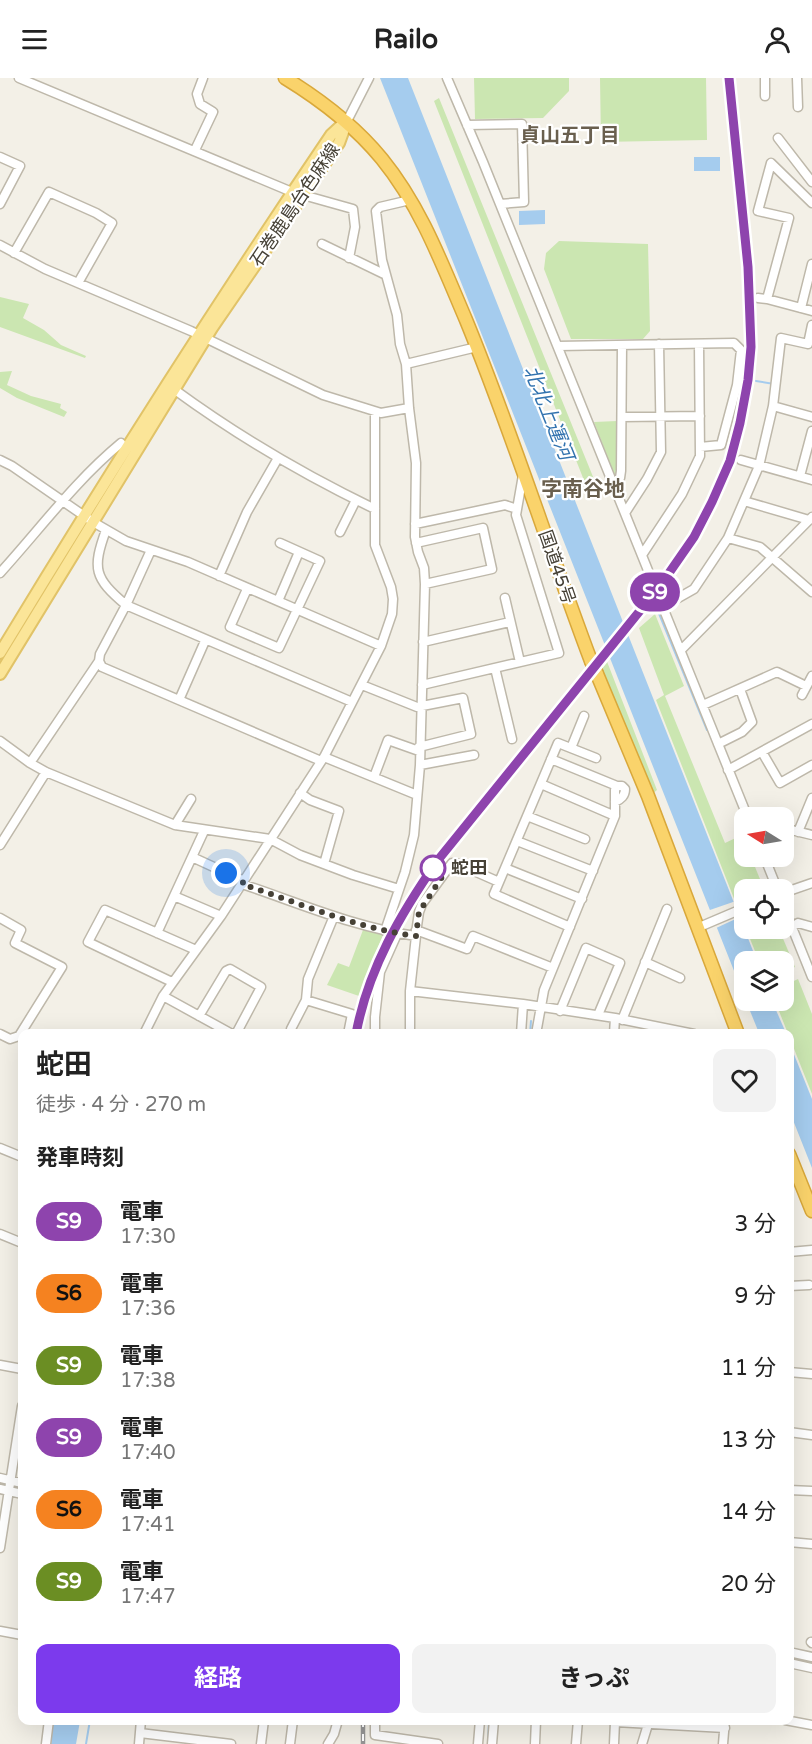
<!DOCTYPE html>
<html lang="ja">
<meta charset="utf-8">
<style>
body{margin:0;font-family:"Varela Round","Noto Sans JP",sans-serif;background:#f2f2f2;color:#222;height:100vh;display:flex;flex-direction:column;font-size:22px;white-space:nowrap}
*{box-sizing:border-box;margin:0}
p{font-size:20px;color:#767676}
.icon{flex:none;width:33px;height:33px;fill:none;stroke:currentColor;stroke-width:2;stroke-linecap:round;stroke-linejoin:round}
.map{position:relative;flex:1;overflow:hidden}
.sheet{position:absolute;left:18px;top:951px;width:776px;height:696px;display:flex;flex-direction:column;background:#fff;border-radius:12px;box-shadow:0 6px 24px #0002}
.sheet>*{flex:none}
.badge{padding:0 12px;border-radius:20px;font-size:21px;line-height:39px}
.needle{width:39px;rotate:281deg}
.tools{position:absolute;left:734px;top:729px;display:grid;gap:12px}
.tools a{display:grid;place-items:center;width:60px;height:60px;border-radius:12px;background:#fff;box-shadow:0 6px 24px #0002;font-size:30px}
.you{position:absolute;width:30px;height:30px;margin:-15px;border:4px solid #fff;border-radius:50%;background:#1a73e8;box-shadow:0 0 0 9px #1a73e833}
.map>.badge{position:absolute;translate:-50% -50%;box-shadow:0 0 0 3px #fff}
h2{padding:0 18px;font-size:22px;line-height:54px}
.round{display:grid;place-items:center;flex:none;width:63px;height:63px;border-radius:12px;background:#f2f2f2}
.overview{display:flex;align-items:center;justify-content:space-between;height:102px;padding:0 18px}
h1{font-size:28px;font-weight:700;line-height:45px}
.action{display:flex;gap:12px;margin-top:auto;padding:12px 18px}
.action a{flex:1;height:69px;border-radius:12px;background:#7c3aed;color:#fff;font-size:24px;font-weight:700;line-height:69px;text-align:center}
.action a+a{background:#f2f2f2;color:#222}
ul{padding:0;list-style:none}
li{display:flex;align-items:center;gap:18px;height:72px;padding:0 18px}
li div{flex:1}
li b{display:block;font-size:22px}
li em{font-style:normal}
li .badge{min-width:66px;font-weight:700;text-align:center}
header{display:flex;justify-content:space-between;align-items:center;height:78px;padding:0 18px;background:#fff;font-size:27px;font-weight:700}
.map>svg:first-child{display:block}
</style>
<header><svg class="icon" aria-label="menu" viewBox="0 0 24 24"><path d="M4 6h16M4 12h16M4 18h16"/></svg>Railo<svg class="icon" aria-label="person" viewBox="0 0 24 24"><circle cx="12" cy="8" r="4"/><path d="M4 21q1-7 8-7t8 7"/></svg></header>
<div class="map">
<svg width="812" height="1666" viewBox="0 0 812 1666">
<rect width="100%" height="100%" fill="#f3f0e7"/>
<path fill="#cbe6b1" d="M474,0H569V13L543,40L475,41Z
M600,0H706L707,62L601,64Z
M439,20L598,411L589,415L434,23Z
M559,163L648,166L650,253L643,261H571L544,191L546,175Z
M0,219L29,226L23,240L44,252L61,267L86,278L85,280L0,249Z
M12,293L7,307L31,318L61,326L60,330L67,334L64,339L17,320L0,310V294Z
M617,343V396H614L594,344Z
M655,536L684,608L665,618L725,765L742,757L744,778L751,779L764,811L744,812V846L656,622L664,617L639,550Z
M606,581L657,712L651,717L600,591Z
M746,851H779L795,889L783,894V884L759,883Z
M363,852L383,857L359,918L327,907L338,885L349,889Z
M798,901L812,936V1016L775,923L783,922V908Z"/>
<path fill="#a5ccee" d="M380,0H408L757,883L744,884V918Z
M694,79H720V93H694Z
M545,132V146L519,147V133Z
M746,923H772L786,955H759Z
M789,964L812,1021V1090L789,1032Z
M53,1643H80L76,1666H51Z"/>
<path fill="#f3f0e7" d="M736,823L742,838L714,851L707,833Z"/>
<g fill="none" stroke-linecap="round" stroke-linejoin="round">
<path stroke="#a5ccee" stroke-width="2" d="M756,303L774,306
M646,504L707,652
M530,956L531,943
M86,1666L90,1642
M488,1666L489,1642"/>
<defs>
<path id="minor" d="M19,0L292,114
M447,0L483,84L748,740
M765,0V18
M797,0L798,29
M347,43L369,0
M467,47L522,46L524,124L500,126
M778,60L812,104
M195,72L213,34L200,26L197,16L203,0
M0,79L20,88L0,126
M303,117L353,131L355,149L349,180
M812,125L771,85L758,133L789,140L767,221L812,233
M322,166L386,197
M0,167L45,191L191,253L323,317L381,335L409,330
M14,175L49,114L96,135L112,145L78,205
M758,220L767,221
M801,230L812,186
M812,247L808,266L781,260L773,328L759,388L728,460L760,469L812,514
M558,268L734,265L741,272L737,307L721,367L700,369
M406,286L477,269
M175,312C238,358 304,397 375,431
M773,328L812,339
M622,339L700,338
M0,382L12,388L93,444L126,463L188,484L381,568
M741,382L812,402
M800,398L812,353
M613,405L620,400L621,393L622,267
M744,423L809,442
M625,435L647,401L661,374L659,266
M415,446L505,427L517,431
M106,452C92,491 94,500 126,527L352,624
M340,454L356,422
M416,465L483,450L492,491L425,506
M642,477L682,416L700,378L699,266
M0,495C40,451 75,403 121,365
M219,498L247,434L278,380
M247,511L230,549L279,570L320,483L280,465
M505,520L520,584
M278,523L299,474
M664,528L694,511L728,460
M423,564L510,544
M681,572L812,439
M99,583L102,589L321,683
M495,590L512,661
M362,607L417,629L463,620L471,656L419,669
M422,607L559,575L516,437L523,397
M802,617L812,598
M179,622L205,563
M703,627L777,594L806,608
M0,663L30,685L46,694L175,747L270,761L300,777L353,797L399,811
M718,666L742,654L752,644L740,611
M571,670L584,638
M762,674L780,705L812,687
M324,679L417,717
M551,681L617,708
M30,685L99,583L100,576L126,527L151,472
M420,687L474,677
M728,692L812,646
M374,699L388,662L419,673
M541,706L615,738
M300,715L310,722L339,733L324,786
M527,738L585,761
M175,747L191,721
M783,750L812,757
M204,753L174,818L221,838
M798,754L812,720
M517,763L593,793
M0,767L46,694
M764,778L776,808
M192,779L244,803
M505,790L582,821
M242,806C299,825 356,850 416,858L410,913
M783,815L812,805
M783,827L812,899
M0,840L21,852L15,865L62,889L19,958L10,961L0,956
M570,849L494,816L558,665L596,680
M792,849L798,845L812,849
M697,850L744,830
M416,852L467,871L473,858L553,890
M385,853L405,794L414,757L420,687L425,506L424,490L418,474L415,459L416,385L409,330L406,286L400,266L397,237L382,182L376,133L380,129L410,122
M157,855L174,818
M416,855L419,834L422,826L452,785H456L499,804
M645,884L680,900
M172,904L88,864L105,832L196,872
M163,918L232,956
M306,922L352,936L348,956
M560,933L586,870L620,885L598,937
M199,938L226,893L230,891L261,909L236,956
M622,942L667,831
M144,956L163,918L221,838L324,679L381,568L392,536L393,521L391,509L375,467V334
M291,956V951L306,922L308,901L334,838
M375,956V939L380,894L397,856
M410,956V913L523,926
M521,956L523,926L615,940L694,956
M536,956L544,912L615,738V712L617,708H622L625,711C625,718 621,721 615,724
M614,956L615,940
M0,1070L22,1079
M0,1156L22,1165
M789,1174L812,1172
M789,1208L809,1207
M0,1287L22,1291
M789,1294L812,1296
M789,1354L812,1357
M0,1400L22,1405
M0,1411L22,1416
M789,1412L812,1413
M789,1464L812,1466
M0,1470L22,1328
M0,1553L22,1557
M811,1564L812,1565
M789,1574L812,1579
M789,1585L812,1590
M375,1642V1657L438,1666
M785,1642L812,1647
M140,1655L231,1666
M46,1666L49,1642
M139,1666L141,1642
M261,1666L264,1642
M290,1666L293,1642
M328,1666L334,1656L338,1642
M478,1666L480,1642
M492,1666L494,1642
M535,1666L536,1642
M576,1666L578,1642
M614,1666L615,1644L725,1650
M642,1666L649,1643
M723,1666L725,1642"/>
<path id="major" d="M0,575C106,400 216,227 331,57L344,45
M0,596L212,250L339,65L347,43"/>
<path id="highway" d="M285,0C321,22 355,48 382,81C421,129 442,186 466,242C512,354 548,469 591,583
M597,596L648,718L738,956
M789,1076L812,1133"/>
</defs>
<use href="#minor" stroke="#beb8aa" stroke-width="11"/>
<use href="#major" stroke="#e1c368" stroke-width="14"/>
<use href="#highway" stroke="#d9a83b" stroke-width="15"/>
<use href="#minor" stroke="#fff" stroke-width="8"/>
<use href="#major" stroke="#fbe598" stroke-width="10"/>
<use href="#highway" stroke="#fad36b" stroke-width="12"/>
<defs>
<path id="rail" d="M356,956C368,891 400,835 438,782L660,509L695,459L713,425L730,383L740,345L748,302L751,269L748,189L729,0
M363,1642V1666"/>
</defs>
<use href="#rail" stroke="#969696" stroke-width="4.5"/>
<use href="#rail" stroke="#fff" stroke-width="2" stroke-dasharray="7" stroke-linecap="butt"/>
<defs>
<path id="highway-bridge" d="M591,583L597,596"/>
</defs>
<use href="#highway-bridge" stroke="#d9a83b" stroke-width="15" stroke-linecap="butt"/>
<use href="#highway-bridge" stroke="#fad36b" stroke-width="12"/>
</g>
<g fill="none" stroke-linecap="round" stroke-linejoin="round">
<defs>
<path id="line" d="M356,956C368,891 401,835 438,782L660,508L694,459L712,424L730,383L740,345L748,302L751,269L748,189L729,0"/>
</defs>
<use href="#line" stroke="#fff" stroke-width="14"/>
<use href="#line" stroke="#8e44ad" stroke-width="9"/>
<path stroke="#464136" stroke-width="6" stroke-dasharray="0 10.8" d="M226,795L244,803L242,806C299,825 356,850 416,858L419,834L442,799L433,790"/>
</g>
<circle fill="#fff" stroke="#8e44ad" stroke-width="3" cx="433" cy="790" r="12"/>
<g text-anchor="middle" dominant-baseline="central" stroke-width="4.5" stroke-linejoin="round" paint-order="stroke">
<g font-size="18" fill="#464136" stroke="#fff">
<text transform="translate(295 127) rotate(-56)">石巻鹿島台色麻線</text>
<text transform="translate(557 489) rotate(71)">国道45号</text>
</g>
<g font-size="18" font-weight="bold" fill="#464136" stroke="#fff" text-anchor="start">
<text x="451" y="790">蛇田</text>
</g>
<g font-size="20" font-weight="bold" fill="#695f4e" stroke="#fff">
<text x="570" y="58">貞山五丁目</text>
</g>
<g font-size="20" font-style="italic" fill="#3273af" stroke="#fff">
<text transform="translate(548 335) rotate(68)">北北上運河</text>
</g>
<g font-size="21" font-weight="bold" fill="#695f4e" stroke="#fff">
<text x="583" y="411">字南谷地</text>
</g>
</g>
</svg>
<div class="tools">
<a><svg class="needle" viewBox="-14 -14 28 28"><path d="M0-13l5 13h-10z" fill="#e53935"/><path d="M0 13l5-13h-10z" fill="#767676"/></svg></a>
<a><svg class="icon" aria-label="locate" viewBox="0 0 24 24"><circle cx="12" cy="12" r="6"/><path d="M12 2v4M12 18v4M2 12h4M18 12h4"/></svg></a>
<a><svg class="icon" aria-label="layers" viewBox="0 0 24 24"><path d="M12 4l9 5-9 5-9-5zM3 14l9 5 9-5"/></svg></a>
</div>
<div class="you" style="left:226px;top:795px"></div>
<b class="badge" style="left:655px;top:514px;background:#8e44ad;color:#fff">S9</b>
<section class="sheet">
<div class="overview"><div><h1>蛇田</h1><p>徒歩 · 4 分 · 270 m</p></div><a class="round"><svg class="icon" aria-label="heart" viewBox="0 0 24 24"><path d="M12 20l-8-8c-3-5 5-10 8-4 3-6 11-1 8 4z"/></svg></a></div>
<h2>発車時刻</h2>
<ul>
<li><span class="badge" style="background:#8e44ad;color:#fff">S9</span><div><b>電車</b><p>17:30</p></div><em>3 分</em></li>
<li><span class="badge" style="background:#f58220;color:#111">S6</span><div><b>電車</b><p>17:36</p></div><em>9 分</em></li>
<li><span class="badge" style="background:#6b8e23;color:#fff">S9</span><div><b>電車</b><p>17:38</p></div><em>11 分</em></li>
<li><span class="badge" style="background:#8e44ad;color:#fff">S9</span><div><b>電車</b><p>17:40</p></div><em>13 分</em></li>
<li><span class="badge" style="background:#f58220;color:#111">S6</span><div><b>電車</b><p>17:41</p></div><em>14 分</em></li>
<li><span class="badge" style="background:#6b8e23;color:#fff">S9</span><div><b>電車</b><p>17:47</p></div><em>20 分</em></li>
</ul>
<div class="action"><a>経路</a><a>きっぷ</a></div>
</section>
</div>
